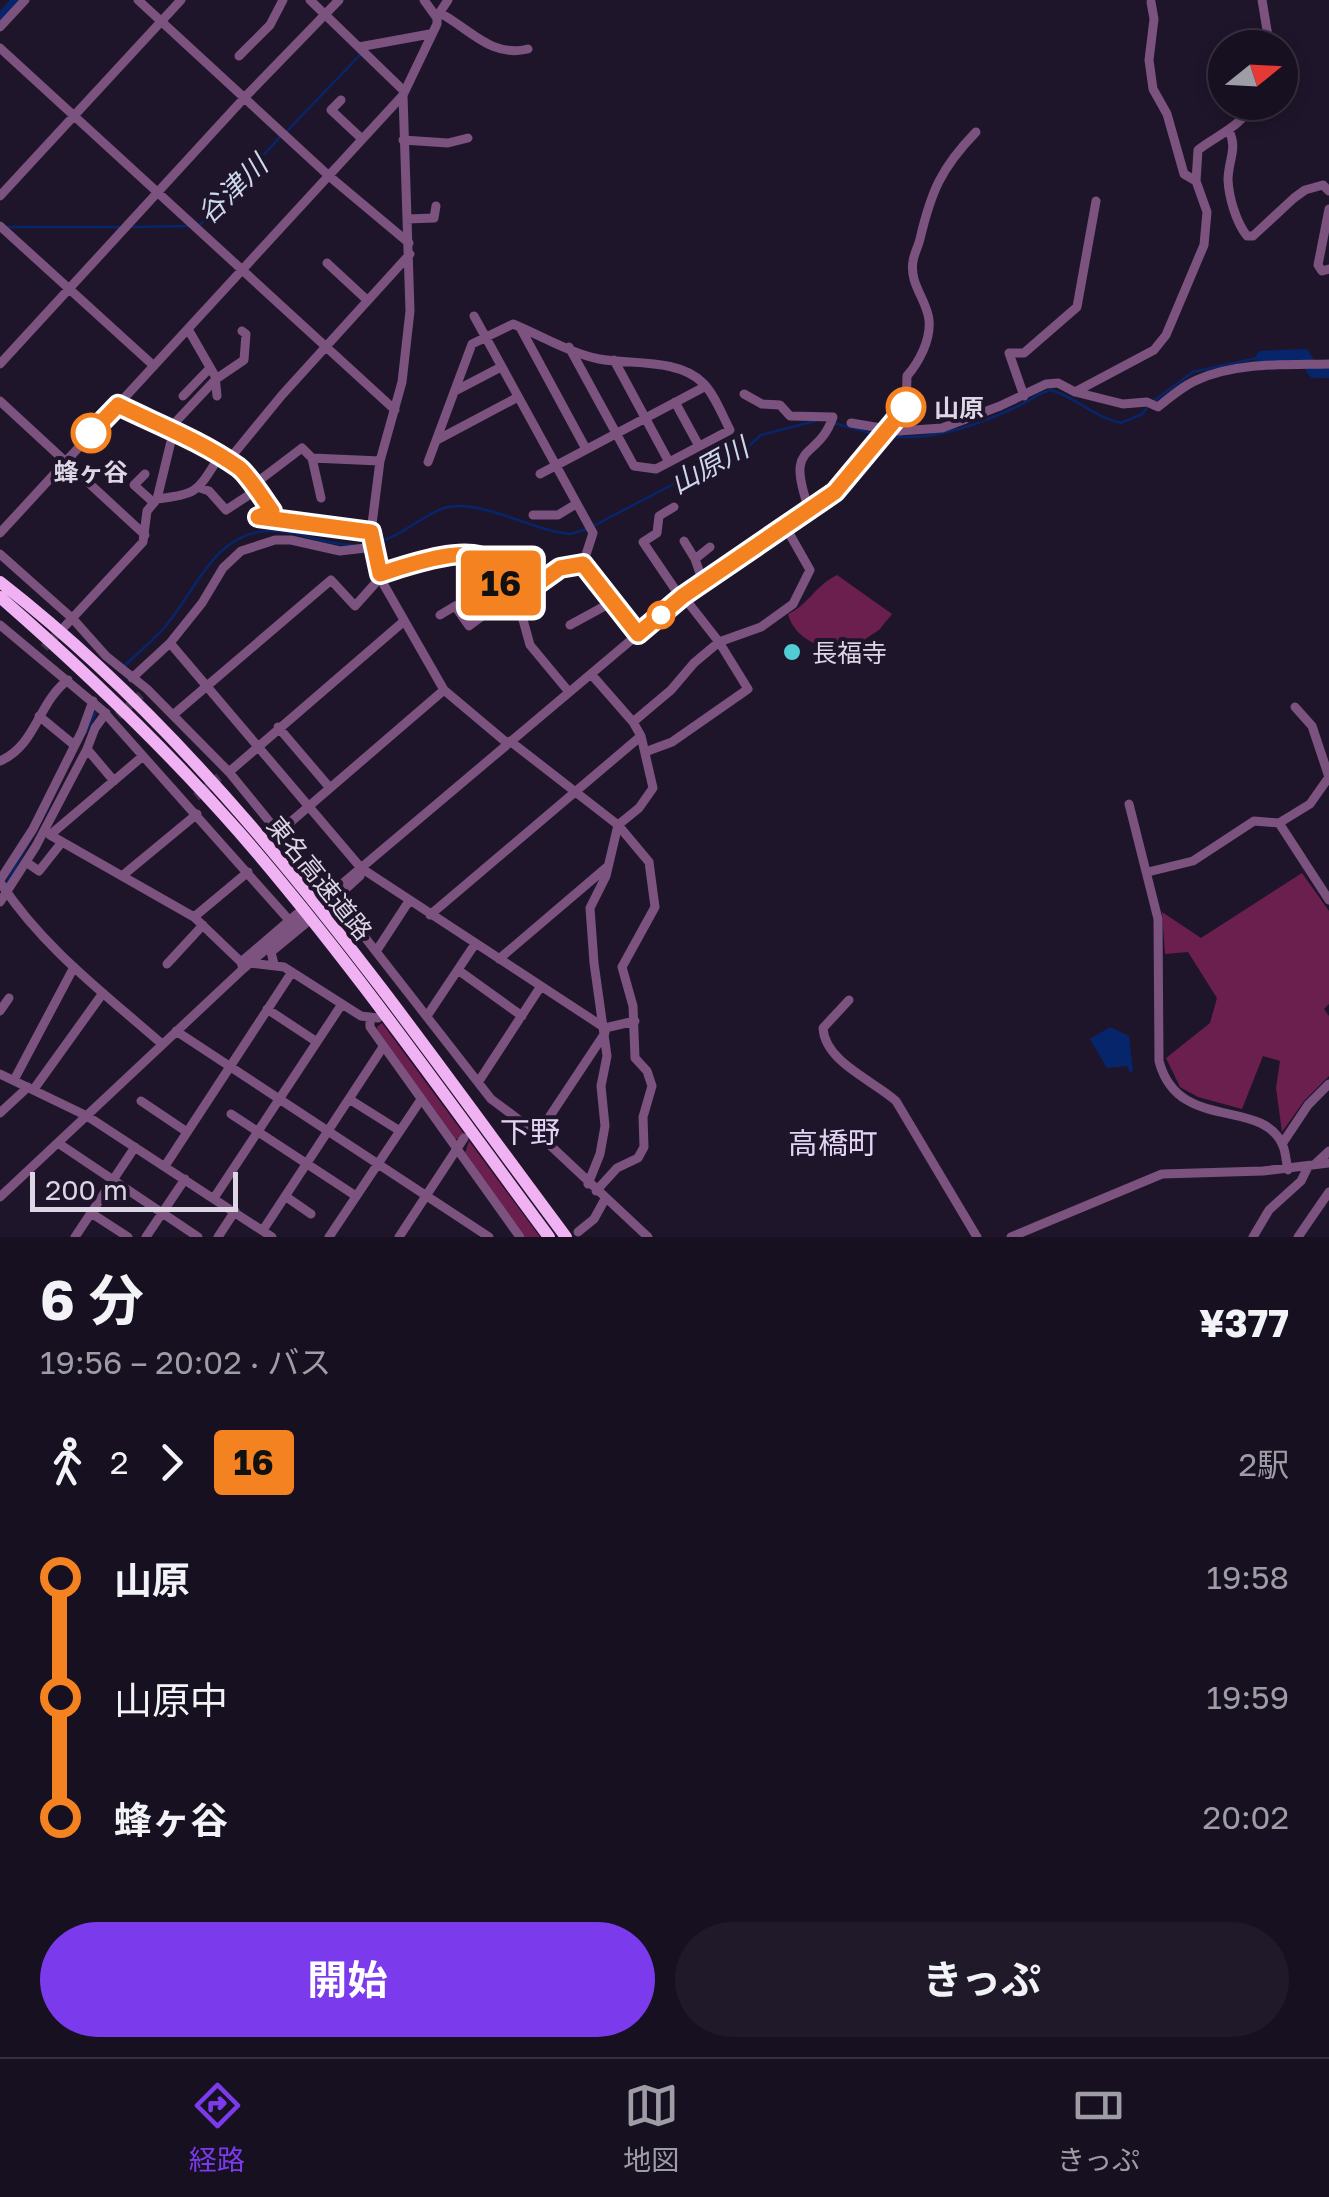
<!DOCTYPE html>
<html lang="ja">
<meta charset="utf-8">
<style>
body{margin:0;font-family:"Golos Text","Noto Sans JP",sans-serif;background:#201929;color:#f1f3f6;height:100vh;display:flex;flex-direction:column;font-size:38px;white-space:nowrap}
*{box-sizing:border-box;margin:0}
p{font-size:32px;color:#9e9da5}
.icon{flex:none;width:55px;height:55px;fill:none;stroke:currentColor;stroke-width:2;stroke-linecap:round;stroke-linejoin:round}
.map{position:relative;height:1237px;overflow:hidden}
.side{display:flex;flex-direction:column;background:#171020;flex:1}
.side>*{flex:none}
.badge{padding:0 20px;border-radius:8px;font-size:35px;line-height:65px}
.needle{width:65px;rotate:72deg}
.fabs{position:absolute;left:1208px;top:30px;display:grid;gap:20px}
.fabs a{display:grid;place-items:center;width:90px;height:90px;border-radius:50%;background:#171020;box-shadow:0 5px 15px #0003,0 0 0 2px #36303e;font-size:50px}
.scale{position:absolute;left:30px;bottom:25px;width:208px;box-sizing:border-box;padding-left:10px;border:5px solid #dcd6e5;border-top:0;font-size:28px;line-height:35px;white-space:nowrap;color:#dcd6e5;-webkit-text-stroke:8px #1f152b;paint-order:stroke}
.map>.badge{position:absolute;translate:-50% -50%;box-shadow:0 0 0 5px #fff}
.legs{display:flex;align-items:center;gap:15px;height:110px;padding:0 40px;font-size:32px}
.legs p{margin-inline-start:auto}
.head{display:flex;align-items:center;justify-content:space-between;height:170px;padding:0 40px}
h1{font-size:55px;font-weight:700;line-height:75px}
.cta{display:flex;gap:20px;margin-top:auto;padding:20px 40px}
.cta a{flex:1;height:115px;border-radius:60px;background:#7c3aed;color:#fff;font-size:40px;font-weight:700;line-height:115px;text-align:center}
.cta a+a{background:#201929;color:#f1f3f6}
ul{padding:0 40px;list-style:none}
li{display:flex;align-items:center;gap:35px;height:120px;font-size:38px}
li i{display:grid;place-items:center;width:15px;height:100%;margin:0 12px;background:currentColor}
li i::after{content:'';width:25px;height:25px;margin:-12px;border:8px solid;border-radius:50%;background:#171020}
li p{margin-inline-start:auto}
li:first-child i{background:linear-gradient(#0000 50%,currentColor 0)}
li:last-child i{background:linear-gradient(currentColor 50%,#0000 0)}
.tabs{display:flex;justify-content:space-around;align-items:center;height:140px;border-top:2px solid #36303e;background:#171020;font-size:28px;color:#9e9da5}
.tabs a{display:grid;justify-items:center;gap:5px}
.tabs .selected{color:#7c3aed}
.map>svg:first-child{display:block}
</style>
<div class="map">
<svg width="1329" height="1237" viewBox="0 0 1329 1237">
<rect width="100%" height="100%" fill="#1f152b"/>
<path fill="#6a1f4e" d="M837,575L892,614L879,630L856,645L843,638L832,649C812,645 793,634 788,614C808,605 816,585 837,575Z
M1302,873L1329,911V1004L1324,1009L1329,1016V1076L1304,1101L1282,1132L1276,1088L1280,1061L1263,1056L1242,1109L1198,1097L1180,1087L1166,1058L1210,1023L1217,998L1188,952L1165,954L1162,912L1201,938Z
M382,1023L464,1134L460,1139H455L378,1031L377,1027Z
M469,1141L540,1237H525L465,1153Z"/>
<path fill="#07256b" d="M1110,1027L1129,1036L1133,1071L1129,1072L1128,1066L1107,1068L1090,1039Z"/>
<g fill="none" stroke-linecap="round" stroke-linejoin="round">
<path stroke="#07256b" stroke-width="2.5" d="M286,132L360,55
M8,227H120
M133,227L190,226
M198,227L280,137
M1155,400L1193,372L1262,357
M833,423L878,435
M886,436C930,442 976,426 1016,407C1028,402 1038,393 1051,390C1077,398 1094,417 1121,423L1142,414L1149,405
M595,525L691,475L740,454L761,435L815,421
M375,543C401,537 419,517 444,508C474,498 526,526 557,532L570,534L587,529
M124,666C137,654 151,642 163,629C194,595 213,534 266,531C297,529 326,546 357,545
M86,732L96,712
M7,882L49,806"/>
<path stroke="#07256b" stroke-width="12" d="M0,20L18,0
M1262,357L1304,355L1314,372H1329"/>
<path stroke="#3b3247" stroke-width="9" stroke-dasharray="9 4.5" stroke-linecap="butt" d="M44,648L63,628
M118,716L141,695
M196,797L219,777"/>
<path stroke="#7c527e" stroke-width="9" d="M138,0L329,176L409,243
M310,0L404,91
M424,0L437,18V24L403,95L410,311L402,382L380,461L371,532L380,578L444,690L507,743
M1262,0L1270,48
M1151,2L1154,19L1149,60L1153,89L1167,114L1184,174L1196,181
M440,13C470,29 491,58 528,49
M438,15L448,0
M0,27L25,0
M359,47L430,34
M0,48L395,410
M239,56L270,25L283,0
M341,100L331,110L362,139
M1229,131C1238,148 1228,161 1228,180C1229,198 1236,222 1247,236H1253L1294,198L1305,190L1323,185L1329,191
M403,140L448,143L468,138
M0,196L181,0
M1329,209L1318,265L1322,271L1329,269
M407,219L434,218L436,206
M0,226L154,366
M327,263L367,300
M474,316L593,533L583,564L638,634
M188,329L215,376L217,396
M521,329L586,449
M614,360L669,462
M0,364L246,96L339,0
M455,391L501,367
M1075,392L1154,350L1166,335L1204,245L1207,212L1196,181L1198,150C1217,135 1243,126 1253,102
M744,394L762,404L780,405L790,416L833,417C817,463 784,439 809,509
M183,396L210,368
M1024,396L1009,353H1024L1077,307L1096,201
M0,401L145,535
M675,402L699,446
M117,405C160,426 226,447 252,486L302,448L312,458L380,461
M851,423L899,431L942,428L1000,406L1046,384L1058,383L1075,392L1123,404L1147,402L1158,407C1170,397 1183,386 1197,380C1237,362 1286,365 1329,364
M168,430L216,379L244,360L246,334L242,331
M437,440L518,397
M312,458L321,498
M227,462L282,395L410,254
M428,462L472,344L513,324C540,335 570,353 599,359C631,365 678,358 703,383C715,395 722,415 730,430L656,469L634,466L569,347
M145,474L134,485L154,503
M540,474L706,386
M200,488L209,491L226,510L255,491
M256,492L272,511L258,517L371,532
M157,499L173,433
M674,507L659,516L657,533L643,542L681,598
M533,515H558L576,504
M0,533L403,95
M684,541L695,559
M0,554L73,619L106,656L147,689L229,772L325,890
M379,574C402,567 469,543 488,561C493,567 495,576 500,582C504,588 512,593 517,598L560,568L583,564
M703,582L695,559L710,547
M517,598L530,645L569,692
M440,615L455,606L469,626L512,594
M0,625L103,711L289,920
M570,625L614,601
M65,626L143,542L147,511L157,499C199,493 196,493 219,457
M170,643L361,868L605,1028L635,1021
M132,678L170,643L202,603L223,568L241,551L275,540H291L340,551L374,547
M1295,707L1312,726L1329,777
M173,715L331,580L355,606L380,578
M39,716L73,744
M633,722L671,690L694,663L719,642L761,627L793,604L810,570L785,526
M278,727L330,788
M510,741L618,825L649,862L655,907L622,967L633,1006L635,1058L647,1071L652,1086L643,1117L644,1147L638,1158L617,1168L596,1191
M87,749L114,781
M645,752L672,742L748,689L719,642L683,596
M143,756L50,835L194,917L241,962L243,969
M0,761C36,746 38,702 68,680
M229,772L403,622
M1129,804L1158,919L1159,1061C1178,1134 1263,1096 1283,1146C1286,1153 1286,1162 1288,1170
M1279,823L1310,804L1329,777
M279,832L444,690
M26,862L39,871L62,842
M1148,872L1193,861L1254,821L1279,823L1329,900
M122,876L197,814
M0,880L33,829L82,731L93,701
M0,882C42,947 105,994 162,1044
M335,899L491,1099L538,1134L648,1237
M323,900L681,598L835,492L906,407L907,376C919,362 931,340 929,320C927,300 909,284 913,261C914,254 918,247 920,239C931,192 941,168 976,132
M0,902L36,846L87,749L95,728L106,713
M327,906L360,876
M430,915L641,736
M194,917L248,872
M377,950L409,901
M499,959L607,867
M241,962L297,914
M249,963L284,967L361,1016L378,1018
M167,964L203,925
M274,964L271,952L305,924
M458,970L522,1016
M849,1000L823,1028C825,1062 873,1080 896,1101L977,1237
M267,1009L317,1042
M0,1011L9,998
M427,1016L475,944
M370,1018V1027L520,1237
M176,1031L489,1237
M0,1074L87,1116L272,1237
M14,1080L74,967
M479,1081L541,986
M34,1089L103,993
M349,1099L400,1131
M141,1101L187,1132
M0,1113L28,1087
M231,1114L356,1196
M538,1134L605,1033
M58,1143L198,1237
M1282,1144L1308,1105L1329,1084
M1315,1164L1329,1151
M165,1166L292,972
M588,1184L600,1154L605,1126L601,1086L607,1056L594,963L590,908L606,876L618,825L639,808L653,788L641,736L633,722L591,674
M285,1196L311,1214
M0,1197L243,969L301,919
M214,1198L342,1004
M91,1213L128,1237
M263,1230L383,1047
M578,1232L594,1219L605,1199
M75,1237L135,1147
M146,1237L185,1179
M218,1237L235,1211
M329,1237L420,1101
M399,1237L464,1138
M1011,1237L1162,1174L1263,1171L1329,1163
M1253,1237L1269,1210L1301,1181L1308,1167
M1298,1237L1329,1192"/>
<path stroke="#f1b2f4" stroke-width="12" d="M0,582C229,760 394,1007 566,1237
M0,597C85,671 165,748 239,832C350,960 448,1101 549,1237"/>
</g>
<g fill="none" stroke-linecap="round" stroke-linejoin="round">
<defs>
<path id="line-1" d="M91,433L118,405C159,425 201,441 238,467C248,474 264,500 272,511L258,517L371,532L380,574C402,567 469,543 488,561C493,567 495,576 500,582C504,588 512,593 518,598L560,568L583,564L638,634L683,596L835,492L906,407"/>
</defs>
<use href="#line-1" stroke="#fff" stroke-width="22"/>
<use href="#line-1" stroke="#f58220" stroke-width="15"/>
</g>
<g fill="#fff" stroke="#f58220" stroke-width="5">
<circle cx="906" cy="407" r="18"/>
<circle cx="91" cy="433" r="18"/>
<circle cx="661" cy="615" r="12"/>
</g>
<circle fill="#51ccd4" stroke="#1f152b" stroke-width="4" cx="792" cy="652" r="10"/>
<g text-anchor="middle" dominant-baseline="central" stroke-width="8" stroke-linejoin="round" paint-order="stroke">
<g font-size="25" font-weight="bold" fill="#dcd6e5" stroke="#1f152b" text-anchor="start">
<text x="934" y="407">山原</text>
<text x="91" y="471" text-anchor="middle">蜂ヶ谷</text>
</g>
<g font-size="25" fill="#dcd6e5" stroke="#1f152b" text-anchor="start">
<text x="812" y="652">長福寺</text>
</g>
<g font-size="25" fill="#dcd6e5" stroke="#1f152b">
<text transform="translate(320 878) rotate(51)">東名高速道路</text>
</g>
<g font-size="28" font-style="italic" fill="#ccd7ec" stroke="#1f152b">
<text transform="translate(232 189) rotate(-44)">谷津川</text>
<text transform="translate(709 465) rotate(-29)">山原川</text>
</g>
<g font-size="30" fill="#e2d5f3" stroke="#1f152b">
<text x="530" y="1132">下野</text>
<text x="833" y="1143">高橋町</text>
</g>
</g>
</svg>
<div class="fabs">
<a><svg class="needle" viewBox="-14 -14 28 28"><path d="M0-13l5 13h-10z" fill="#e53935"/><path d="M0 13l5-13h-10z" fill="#9e9da5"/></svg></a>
</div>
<div class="scale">200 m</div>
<b class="badge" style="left:501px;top:583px;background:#f58220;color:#111">16</b>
</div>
<section class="side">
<div class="head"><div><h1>6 分</h1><p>19:56 – 20:02 · バス</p></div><b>¥377</b></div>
<div class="legs"><svg class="icon" aria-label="walk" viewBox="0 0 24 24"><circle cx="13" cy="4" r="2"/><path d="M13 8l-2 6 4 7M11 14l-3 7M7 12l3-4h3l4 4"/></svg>2<svg class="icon" aria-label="forward" viewBox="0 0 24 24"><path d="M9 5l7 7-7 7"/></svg><b class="badge" style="background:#f58220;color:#111">16</b><p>2駅</p></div>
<ul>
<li><i style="color:#f58220"></i><b>山原</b><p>19:58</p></li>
<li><i style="color:#f58220"></i><span>山原中</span><p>19:59</p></li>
<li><i style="color:#f58220"></i><b>蜂ヶ谷</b><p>20:02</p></li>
</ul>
<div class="cta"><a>開始</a><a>きっぷ</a></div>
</section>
<nav class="tabs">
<a class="selected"><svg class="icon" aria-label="directions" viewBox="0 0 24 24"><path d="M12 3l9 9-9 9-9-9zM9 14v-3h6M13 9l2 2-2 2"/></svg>経路</a>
<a><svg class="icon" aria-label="map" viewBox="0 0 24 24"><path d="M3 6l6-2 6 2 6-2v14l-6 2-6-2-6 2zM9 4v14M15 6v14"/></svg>地図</a>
<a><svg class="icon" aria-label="tickets" viewBox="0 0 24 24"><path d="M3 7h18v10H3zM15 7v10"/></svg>きっぷ</a>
</nav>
